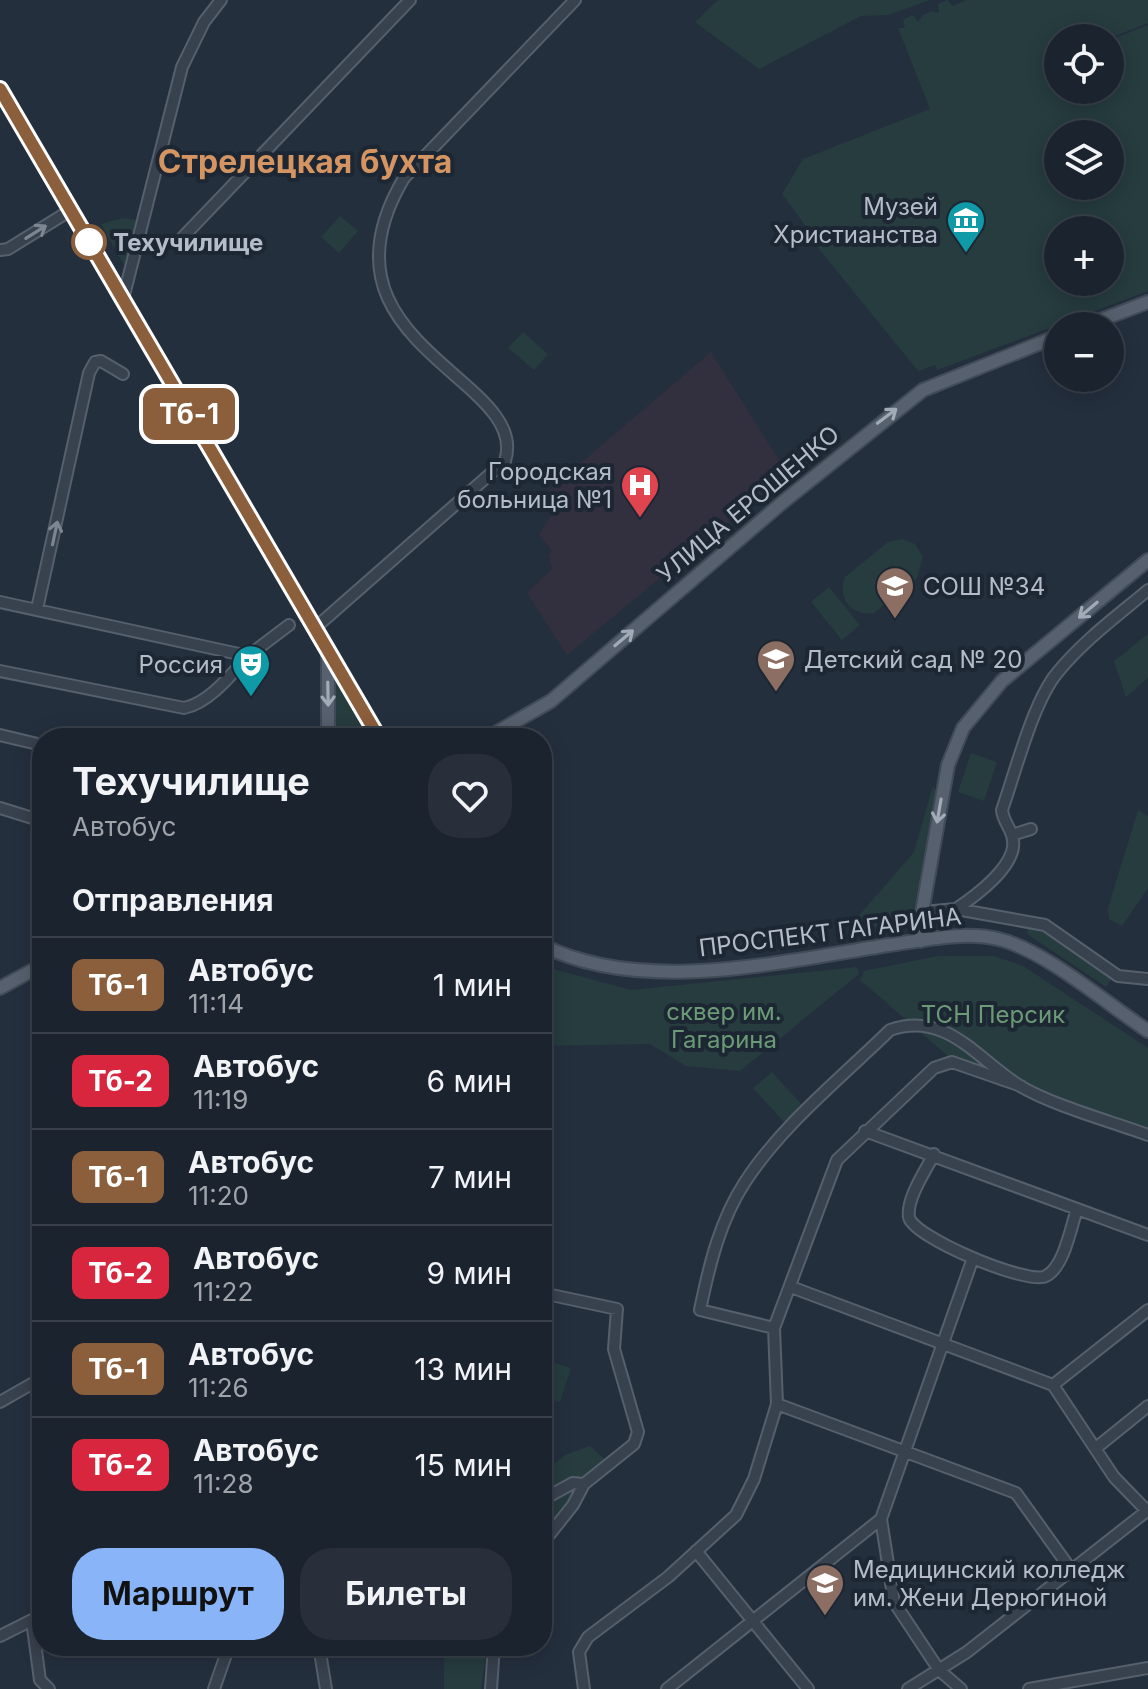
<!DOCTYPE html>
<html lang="ru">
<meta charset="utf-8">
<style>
body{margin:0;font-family:Inter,sans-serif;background:#282f3a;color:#f1f3f6;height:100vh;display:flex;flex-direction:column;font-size:30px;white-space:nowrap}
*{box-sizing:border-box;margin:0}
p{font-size:26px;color:#a0a4aa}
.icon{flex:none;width:44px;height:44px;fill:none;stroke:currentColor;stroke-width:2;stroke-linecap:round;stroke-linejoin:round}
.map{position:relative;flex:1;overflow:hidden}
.side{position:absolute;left:32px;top:728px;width:520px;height:928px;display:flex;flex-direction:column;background:#1b232e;border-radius:32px;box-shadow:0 4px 20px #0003,0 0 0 2px #39404a}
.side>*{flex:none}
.badge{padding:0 16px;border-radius:12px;font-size:28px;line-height:52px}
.controls{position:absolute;left:1044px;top:24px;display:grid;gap:16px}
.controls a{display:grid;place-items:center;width:80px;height:80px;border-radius:50%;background:#1b232e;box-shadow:0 4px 20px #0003,0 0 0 2px #39404a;font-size:40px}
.map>.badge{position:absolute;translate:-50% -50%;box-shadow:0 0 0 4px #fff}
h2{padding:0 40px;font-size:30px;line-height:72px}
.round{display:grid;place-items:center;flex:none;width:84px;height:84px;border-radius:32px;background:#282f3a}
.headline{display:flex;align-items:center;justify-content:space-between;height:136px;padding:0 40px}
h1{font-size:38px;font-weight:700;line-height:60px}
.button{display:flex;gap:16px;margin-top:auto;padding:16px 40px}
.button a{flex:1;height:92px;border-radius:32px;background:#8ab4f8;color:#111;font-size:32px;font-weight:700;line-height:92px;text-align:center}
.button a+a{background:#282f3a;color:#f1f3f6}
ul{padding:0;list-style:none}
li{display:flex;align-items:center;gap:24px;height:96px;padding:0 40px;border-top:2px solid #39404a}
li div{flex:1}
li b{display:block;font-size:30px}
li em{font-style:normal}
li .badge{min-width:88px;font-weight:700;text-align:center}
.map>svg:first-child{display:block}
</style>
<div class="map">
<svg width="1148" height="1689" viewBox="0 0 1148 1689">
<rect width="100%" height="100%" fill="#242f3e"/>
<path fill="#32303f" d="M711,352L787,473L567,655L527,593L552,569L549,555L552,551L539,535L558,503L548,491Z"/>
<path fill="#263c3f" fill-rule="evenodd" d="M718,0H930L888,15L861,16L759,69L695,22Z
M947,0L953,6L966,0H1148V23L1110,38H1058V90H1110V40L1148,25V291L937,370L935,365L918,371L815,244L813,236L782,194L803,159L930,109L898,28H905L903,20L913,15L918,22L923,15L932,11L939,13L938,4ZM1110,134V186H1058V134ZM1110,230V282H1058V230Z
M340,216L358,231L339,253L321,237Z
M123,218L136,220L125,267L101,224Z
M523,332L548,354L534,370L508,348Z
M902,539L915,544L923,557L917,578L874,613C851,616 837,598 845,577L888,542Z
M829,587L860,625L842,640L811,602Z
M1148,634V678L1126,697L1114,661Z
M335,677L368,733L335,738Z
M971,753L997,762L984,801L958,792Z
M933,786L936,791L911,926L864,927L857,918L914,852Z
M1138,810L1148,816V888L1122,926L1109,919L1108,908Z
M1028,927L1047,932L1113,977L1106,987L1027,934Z
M938,956H994L1023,966L1148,1048V1130L948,1056L860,980L864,971Z
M542,966L631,990L857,967L859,974L740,1071L686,1066L650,1044L542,1046Z
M772,1072L802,1105L784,1122L753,1088Z
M552,1362L571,1368L560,1402L542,1397Z
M590,1446L608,1462L542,1533V1474L565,1455Z
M444,1646H487L481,1689H444Z"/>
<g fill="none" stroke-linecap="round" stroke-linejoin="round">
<defs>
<path id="minor" d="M183,237L410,0
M0,250L8,249L71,210
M123,299L182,67L204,22L221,0
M0,602L248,656L289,625
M37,609L89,373L95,362L101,361L123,374
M315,628L505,461C532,378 305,344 404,178L575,0
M0,671L184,708C209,703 231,675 248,656
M0,735L42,745
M0,808L42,821
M1012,835L1031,829
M956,909C974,897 1017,866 1013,840C1012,829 1003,822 1002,810C1015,773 1033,702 1057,673C1083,641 1117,616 1148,590
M922,912L956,909L1045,925L1118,976L1148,979
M865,1131L1148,1235
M934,1154C926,1170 906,1199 909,1217C912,1237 1029,1286 1046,1276C1064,1267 1071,1227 1077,1209
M791,1287L1053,1385L1114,1477L1148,1512
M542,1293L617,1309L614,1349L638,1432L634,1444L584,1484L573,1505L542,1544
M774,1328L700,1310C709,1266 720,1220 745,1182C782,1125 841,1078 890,1030C946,1010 978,1060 1020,1086C1054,1106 1110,1121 1148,1135
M1053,1385L1148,1310
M0,1402L42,1378
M777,1404L1016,1493L1072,1571
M1096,1448L1148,1406
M542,1500L573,1483L584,1484
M881,1519L894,1602L939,1670L961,1689
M696,1551L808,1689
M32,1621L40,1680L49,1689
M0,1636L42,1615
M319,1646L326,1689
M214,1689L229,1646
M491,1689L494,1646
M584,1689L579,1652L588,1637L668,1577L736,1515L754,1479L777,1404L774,1328L837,1160L934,1068L952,1062L1021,1086
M667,1689L881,1519L973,1258
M908,1689L967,1652L1148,1510
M1029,1689L1148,1668"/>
<path id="major" d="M0,89L379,738
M1085,326L1148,302
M328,650V738
M487,738L551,701L783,502L923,390L1058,336
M921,941L922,912L948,765L963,728L1002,681L1148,560
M542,945C642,996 783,961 889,945C923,940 965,931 998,939C1045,950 1107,1004 1148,1031
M0,988L42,965"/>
</defs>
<use href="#minor" stroke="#565f6c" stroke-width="14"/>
<use href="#major" stroke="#414a57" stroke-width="16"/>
<use href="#minor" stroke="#38414e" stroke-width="10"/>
<use href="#major" stroke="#56606e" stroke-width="12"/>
</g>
<defs><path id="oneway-shaft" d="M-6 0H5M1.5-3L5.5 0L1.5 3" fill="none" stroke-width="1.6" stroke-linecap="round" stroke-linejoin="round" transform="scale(2)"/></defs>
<g stroke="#7c8592">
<use href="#oneway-shaft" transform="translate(36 232) rotate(-32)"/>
<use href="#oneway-shaft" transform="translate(55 533) rotate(-78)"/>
</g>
<g stroke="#a1aab7">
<use href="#oneway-shaft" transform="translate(887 416) rotate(-37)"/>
<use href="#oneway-shaft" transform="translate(1088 610) rotate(140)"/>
<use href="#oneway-shaft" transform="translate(624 638) rotate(-40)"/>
<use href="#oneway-shaft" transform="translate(328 694) rotate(89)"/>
<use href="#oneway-shaft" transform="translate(939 811) rotate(100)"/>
</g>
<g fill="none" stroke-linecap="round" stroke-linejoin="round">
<defs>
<path id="line" d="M0,89L379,738"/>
</defs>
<use href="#line" stroke="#fff" stroke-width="18"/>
<use href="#line" stroke="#8b5e3c" stroke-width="12"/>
</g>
<defs>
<symbol id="museum-pin" viewBox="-11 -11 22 30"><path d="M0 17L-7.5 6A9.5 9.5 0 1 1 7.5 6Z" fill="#0f9aa8" stroke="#1d2633"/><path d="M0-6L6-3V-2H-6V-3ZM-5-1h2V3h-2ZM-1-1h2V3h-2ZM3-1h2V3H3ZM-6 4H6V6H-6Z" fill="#fff"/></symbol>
<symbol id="hospital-pin" viewBox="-11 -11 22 30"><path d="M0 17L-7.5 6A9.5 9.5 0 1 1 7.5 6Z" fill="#e0444e" stroke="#1d2633"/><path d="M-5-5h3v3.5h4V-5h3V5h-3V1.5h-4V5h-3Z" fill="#fff"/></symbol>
<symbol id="school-pin" viewBox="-11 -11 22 30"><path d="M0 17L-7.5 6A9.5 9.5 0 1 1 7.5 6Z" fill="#8d6e63" stroke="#1d2633"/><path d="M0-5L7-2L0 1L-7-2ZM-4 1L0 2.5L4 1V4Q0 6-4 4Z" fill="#fff"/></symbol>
<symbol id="theatre-pin" viewBox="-11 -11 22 30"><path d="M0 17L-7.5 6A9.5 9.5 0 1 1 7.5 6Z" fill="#0f9aa8" stroke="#1d2633"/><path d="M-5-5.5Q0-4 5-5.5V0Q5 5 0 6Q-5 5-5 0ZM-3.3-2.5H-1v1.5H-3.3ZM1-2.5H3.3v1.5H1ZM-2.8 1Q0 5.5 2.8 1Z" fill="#fff"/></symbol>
<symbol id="university-pin" viewBox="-11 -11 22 30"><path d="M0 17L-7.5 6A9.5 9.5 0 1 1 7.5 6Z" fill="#8d6e63" stroke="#1d2633"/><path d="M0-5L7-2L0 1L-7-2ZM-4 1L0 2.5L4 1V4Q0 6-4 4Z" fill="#fff"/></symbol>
</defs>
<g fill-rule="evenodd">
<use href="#museum-pin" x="944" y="198" width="44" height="60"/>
<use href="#hospital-pin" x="618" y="463" width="44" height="60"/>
<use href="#school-pin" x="873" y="564" width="44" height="60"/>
<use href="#school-pin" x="754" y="637" width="44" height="60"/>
<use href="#theatre-pin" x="229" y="642" width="44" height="60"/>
<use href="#university-pin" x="803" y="1561" width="44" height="60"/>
</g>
<circle fill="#fff" stroke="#8b5e3c" stroke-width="4" cx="89" cy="242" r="16"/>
<g text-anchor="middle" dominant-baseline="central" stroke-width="8" stroke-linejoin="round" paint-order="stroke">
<g font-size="24" fill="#b4bcc9" stroke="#1d2633" text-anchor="end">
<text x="938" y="206">Музей<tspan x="938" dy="28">Христианства</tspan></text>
<text x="612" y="471">Городская<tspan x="612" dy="28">больница №1</tspan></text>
<text x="923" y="586" text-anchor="start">СОШ №34</text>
<text x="804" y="659" text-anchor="start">Детский сад № 20</text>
<text x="223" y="664">Россия</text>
<text x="853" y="1569" text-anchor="start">Медицинский колледж<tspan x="853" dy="28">им. Жени Дерюгиной</tspan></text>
</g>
<g font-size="24" font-weight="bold" fill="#b4bcc9" stroke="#1d2633" text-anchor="start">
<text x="113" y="242">Техучилище</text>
</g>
<g font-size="24" fill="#b4bcc9" stroke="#1d2633">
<text transform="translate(748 504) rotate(-40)">УЛИЦА ЕРОШЕНКО</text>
<text transform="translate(830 932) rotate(-7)">ПРОСПЕКТ ГАГАРИНА</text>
</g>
<g font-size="24" fill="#6b9a76" stroke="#1d2633">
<text x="724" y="1011">сквер им.<tspan x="724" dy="28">Гагарина</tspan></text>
<text x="993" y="1014">ТСН Персик</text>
</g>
<g font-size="32" font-weight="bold" fill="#d59563" stroke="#1d2633">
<text x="305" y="161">Стрелецкая бухта</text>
</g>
</g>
</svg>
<div class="controls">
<a><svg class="icon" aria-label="locate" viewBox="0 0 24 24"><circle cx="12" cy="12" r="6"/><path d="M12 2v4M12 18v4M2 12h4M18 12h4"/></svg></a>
<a><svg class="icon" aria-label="layers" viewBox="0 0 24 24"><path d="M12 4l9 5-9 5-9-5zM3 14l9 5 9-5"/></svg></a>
<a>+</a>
<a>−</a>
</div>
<b class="badge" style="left:189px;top:414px;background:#8b5e3c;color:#fff">Тб-1</b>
<section class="side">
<div class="headline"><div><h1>Техучилище</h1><p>Автобус</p></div><a class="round"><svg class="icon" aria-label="heart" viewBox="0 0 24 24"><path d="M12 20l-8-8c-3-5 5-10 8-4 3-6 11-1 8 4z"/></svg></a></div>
<h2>Отправления</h2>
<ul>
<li><span class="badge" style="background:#8b5e3c;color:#fff">Тб-1</span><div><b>Автобус</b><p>11:14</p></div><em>1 мин</em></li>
<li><span class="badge" style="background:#d7263d;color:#fff">Тб-2</span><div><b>Автобус</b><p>11:19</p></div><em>6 мин</em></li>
<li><span class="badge" style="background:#8b5e3c;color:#fff">Тб-1</span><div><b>Автобус</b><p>11:20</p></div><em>7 мин</em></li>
<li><span class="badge" style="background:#d7263d;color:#fff">Тб-2</span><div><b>Автобус</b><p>11:22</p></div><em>9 мин</em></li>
<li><span class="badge" style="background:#8b5e3c;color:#fff">Тб-1</span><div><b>Автобус</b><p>11:26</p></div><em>13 мин</em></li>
<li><span class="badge" style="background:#d7263d;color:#fff">Тб-2</span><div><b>Автобус</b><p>11:28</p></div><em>15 мин</em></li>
</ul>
<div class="button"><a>Маршрут</a><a>Билеты</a></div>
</section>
</div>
